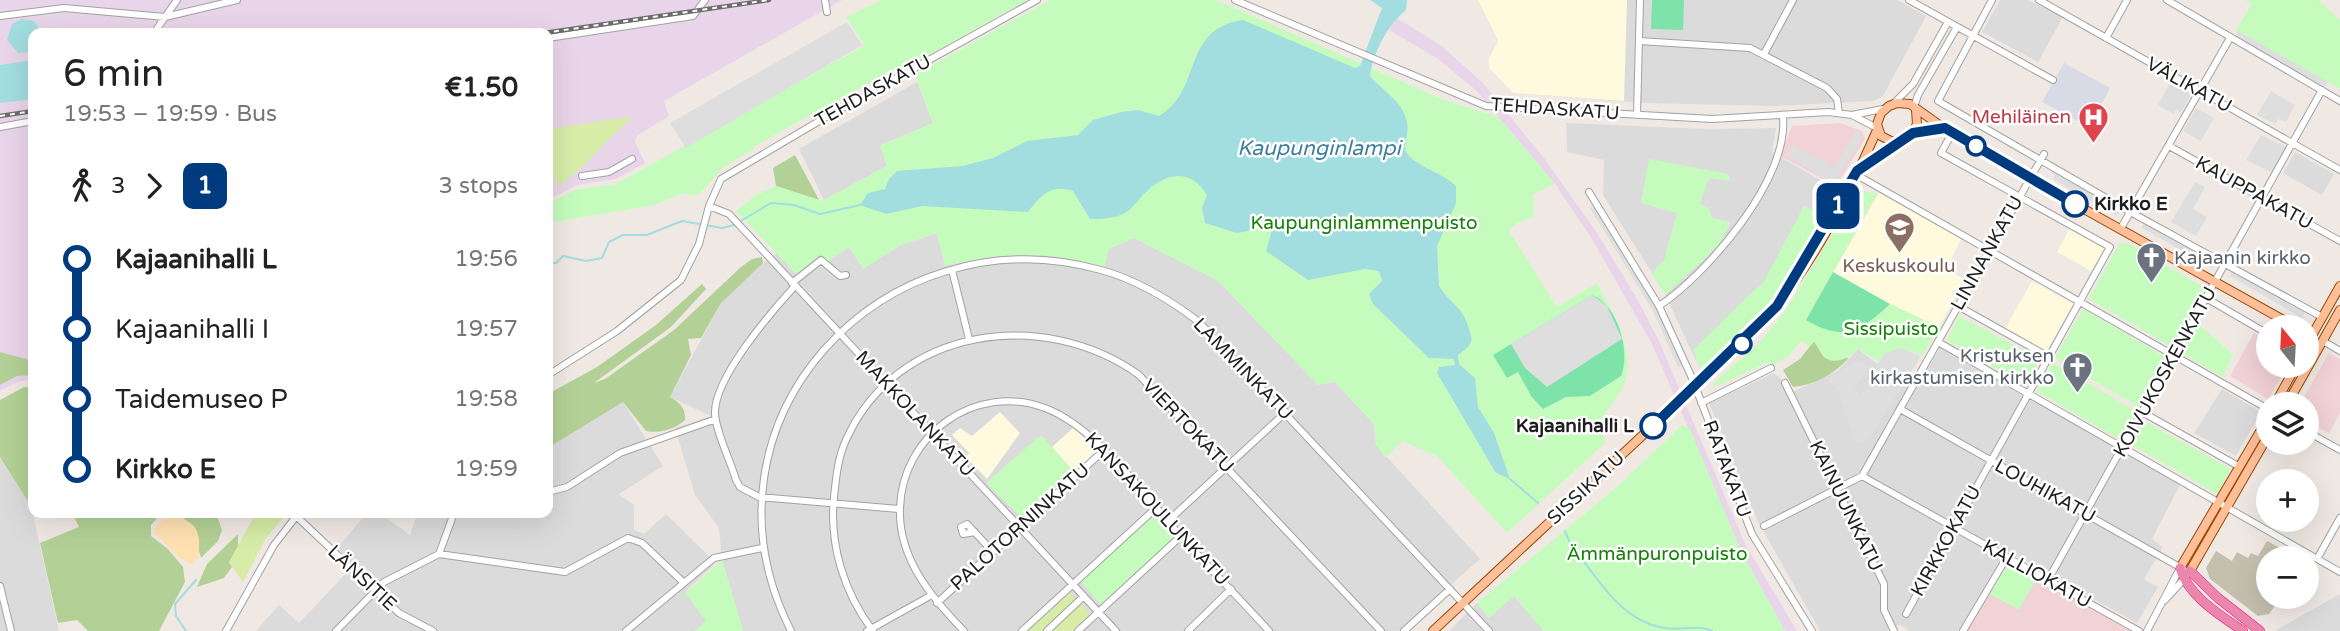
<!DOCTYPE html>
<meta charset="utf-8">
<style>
body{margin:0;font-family:"Varela Round",sans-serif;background:#f6f6f6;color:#222;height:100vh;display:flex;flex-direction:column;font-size:26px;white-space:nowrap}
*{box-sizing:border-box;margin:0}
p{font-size:23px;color:#767676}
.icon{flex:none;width:38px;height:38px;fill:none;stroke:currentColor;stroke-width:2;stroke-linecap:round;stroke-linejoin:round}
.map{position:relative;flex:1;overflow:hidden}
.drawer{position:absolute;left:28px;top:28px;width:525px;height:490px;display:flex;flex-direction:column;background:#fff;border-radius:14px;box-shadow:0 7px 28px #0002}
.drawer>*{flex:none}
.badge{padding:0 14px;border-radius:10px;font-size:24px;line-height:46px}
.needle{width:46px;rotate:342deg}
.fabs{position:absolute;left:2256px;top:315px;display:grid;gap:14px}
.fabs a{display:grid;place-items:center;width:63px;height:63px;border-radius:50%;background:#fff;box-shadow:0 7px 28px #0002;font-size:35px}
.map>.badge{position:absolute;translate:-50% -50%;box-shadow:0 0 0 4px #fff}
.legs{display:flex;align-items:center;gap:10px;height:77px;padding:0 35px;font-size:23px}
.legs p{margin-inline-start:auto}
.overview{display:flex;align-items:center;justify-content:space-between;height:119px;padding:0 35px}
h1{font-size:38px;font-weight:600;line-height:52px}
ul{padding:0 35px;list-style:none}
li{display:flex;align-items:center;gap:24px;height:70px;font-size:26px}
li i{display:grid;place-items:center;width:10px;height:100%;margin:0 9px;background:currentColor}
li i::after{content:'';width:18px;height:18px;margin:-9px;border:5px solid;border-radius:50%;background:#fff}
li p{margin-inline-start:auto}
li:first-child i{background:linear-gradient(#0000 50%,currentColor 0)}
li:last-child i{background:linear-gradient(currentColor 50%,#0000 0)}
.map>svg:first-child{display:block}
</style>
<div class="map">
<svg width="2340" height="631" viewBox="0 0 2340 631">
<rect width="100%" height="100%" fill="#f0e9e3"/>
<path fill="#dcdbdb" d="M1478,0H1897L1926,16L1883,96L1873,101L1776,106L1642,103L1513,93L1489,68V58L1498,41Z
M2000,0H2027L2063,17L2038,62L1982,32Z
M917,82L933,123L881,145L887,166L824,200L799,149Z
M1566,123L1709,129L1776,128L1772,152L1832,187L1765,297L1696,361L1664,292L1603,195L1604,160L1567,152Z
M2295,152L2334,174L2322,195L2283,173Z
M937,233L945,265L1012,254L1044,253L1104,268L1108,249L1134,238L1218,280L1252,314L1334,381L1374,424L1376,445L1480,559L1398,631H743L722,560L719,528L695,495L675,428L711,416L670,397L721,303L752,271L777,253L802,280L849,246L863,268L901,245Z
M1940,348L2180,485L2152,539L2163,547L2144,579L2158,587L2137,623L2007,551L1958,631H1909L1900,625L1887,631H1820L1757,520L1709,403L1774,373L1795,391L1838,371L1858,349L1914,392Z
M2222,389L2261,412L2236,456L2194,433Z
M623,402L663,466L619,494L634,505V530L644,534L666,514L716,563L685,592L707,621L695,631H256L279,605L299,623L353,566L337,548L367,513H380L410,535L417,513H548V448Z
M0,457L30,501L59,631H0Z
M2340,594V631H2277L2276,630Z
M1514,596L1544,631H1449L1477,603L1489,618Z"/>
<path fill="#f1d2d6" d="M1840,123L1862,131L1865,139L1836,186L1780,156L1792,126Z
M2254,333L2268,341V366H2288L2268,399L2230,376Z
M2329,353L2340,359V413L2329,433L2307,421L2306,404H2300Z
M2036,577L2130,631H1966L1988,593L2019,609Z"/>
<path fill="#e9d5e9" d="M0,0H842L664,101L669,116L637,136L635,142L645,163L616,179L577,185L548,200V33H33V380L20,381L0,391Z
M1397,18L1443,47L1482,82L1544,158L1597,233L1635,295L1659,341L1745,544L1797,631H1785L1741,551L1652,344L1590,236L1555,184L1476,90L1438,59L1389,30Z"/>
<path fill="#fff9dd" d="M1478,0H1627L1624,101L1513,93L1489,68V58L1498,41Z
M1879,193L1961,239L1947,269L1965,280L1939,327L1890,304L1806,320Z
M2070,228L2105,248L2091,271L2057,252Z
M2032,281L2073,304L2046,352L2005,329Z
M1000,412L1020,433L987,479L966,457L969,453L952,435L960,428L972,436Z
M1073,428L1098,450L1075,473L1052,447Z"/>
<path fill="#c5c0ae" d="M2267,541L2298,558H2268V597H2281L2269,614L2258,616L2210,579L2206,568L2216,551L2232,561L2237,552L2248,558L2251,553L2258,556Z"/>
<path fill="#d6eca7" d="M627,117L632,119C604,139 587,168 558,186L550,165L548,129Z
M256,513H287L266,538L243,582L229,562Z
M1070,592L1091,615L1074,631H1028Z"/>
<path fill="#b3d196" d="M795,155L819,200L776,186L773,168Z
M762,257L763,263L721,303L701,338L688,339L691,355L670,397C679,402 686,408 685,420C675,429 659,434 646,431L623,402L548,448V394L597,367L656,325L702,284L706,289L671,327L594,383L605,379L674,330L741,267L752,259Z
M1814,341C1830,360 1823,358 1849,358C1834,374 1815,385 1793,387L1783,370L1800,359Z
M0,352L33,361V375L17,376L0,385Z
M24,387H33L31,506L0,457V400Z
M72,513H158L159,516L151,525V536L168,549L183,567L185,582L159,631H88L77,620L58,623L40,543L79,527Z
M191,513H216L222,530L218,541L201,558L192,528L181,515Z
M238,534V546L229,562L232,567L224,578L197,587L207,564Z"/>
<path fill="#ffe1b2" d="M175,517C200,522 201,536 198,558L193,564C179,563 167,542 154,534C155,521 164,519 175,517Z"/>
<path fill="#c5fcbe" d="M882,0H1027L911,65L901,70L895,68L755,146L753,150L725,166L698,195L680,194L655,205L548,223V204L578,189L616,184L865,45L846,17Z
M1050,0H1216L1442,99L1498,117L1555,184L1533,194V217L1516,224L1509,231L1557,307L1597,283C1611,309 1631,343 1627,374C1624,401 1592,410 1605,443L1507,533L1438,457L1403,441L1385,458L1376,444L1374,424L1335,382L1318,385L1218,281L1134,238L1109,249L1104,268C1047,249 1003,253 945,266L937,233L901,245L863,269L849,247L802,280L736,211L756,195L776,186L822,201L887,166L880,146L933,123L915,75Z
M2245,0H2318L2340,20V89L2236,30L2252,4Z
M1649,159L1728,174L1730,181L1709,178L1700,203L1709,209L1712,218L1731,222L1718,246L1665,295L1652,273L1664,260L1677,213L1641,203Z
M1859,190L1877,194L1806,320L1847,333L1890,304L1939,327L1923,355C1905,349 1891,344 1879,362L1858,349C1851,357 1834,366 1824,357C1820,353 1818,346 1814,342L1809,347L1801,341L1788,357L1773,365L1769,362L1717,386L1711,385L1758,344L1783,315Z
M1804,206L1823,216L1772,300L1701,370L1693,350L1765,280Z
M2128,243L2205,288L2172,347L2089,299L2119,244Z
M2083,309L2167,358L2139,407L2055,358Z
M1959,316L2040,359L2025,385L1947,340Z
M2198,324L2233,354L2223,377L2181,353Z
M2053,363L2136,411L2119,439L2036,391Z
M2144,421L2231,469L2217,494L2132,445Z
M1682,425L1690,429L1741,551L1785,631H1544L1514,596L1489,618L1477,603L1618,486Z
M1041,435L1075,473L1023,519L986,483Z
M1153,514H1158L1173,531L1174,537L1101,605L1081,582Z
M722,560L743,631H695L706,621L685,593Z
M2006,563L2036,579L2019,610L1988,593Z"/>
<path fill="#7de3a8" d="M1652,0H1684L1683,30L1651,29Z
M1833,272L1890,304C1860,332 1843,342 1806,320Z
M1592,295C1618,305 1631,352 1621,376L1590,396L1566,397L1543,409L1531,396L1518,372L1507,378L1493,355Z"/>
<path fill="#dedede" d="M847,22L862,45L686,148L670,123Z
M2238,31L2328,82L2325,87L2235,36Z
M2171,81L2192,93L2181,113L2176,110L2174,114L2158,105Z
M2271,91L2295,105L2286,122L2278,119L2275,124L2257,115Z
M2196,108L2214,118L2201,141L2183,131Z
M1855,132L1863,137L1832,184L1787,156L1792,145L1835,167Z
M2261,135L2286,147L2271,172L2246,160Z
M2055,165L2125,205L2121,212L2116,215L2053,179L2055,175L2051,173Z
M2195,182L2205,187L2193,209L2207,217L2196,236L2171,222Z
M1594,206L1657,308L1682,366L1678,367L1653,311L1590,208Z
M2145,215L2206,250L2204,256L2215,262L2212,268L2142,228Z
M2235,264L2309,305L2302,318L2230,276Z
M1592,295L1607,306L1622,339L1547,387L1525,368L1511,344Z
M1900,348L1921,356L1868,440L1856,444L1837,388L1825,381L1859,360L1870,367L1854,388L1860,396L1884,354Z"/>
<path fill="#d8dae5" d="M2064,63L2110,88L2089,127L2042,102Z"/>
<path fill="#a2dddf" d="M1370,0H1407L1406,10C1387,26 1373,53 1370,76C1383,92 1403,100 1407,123C1410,134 1400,147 1409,156C1422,169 1443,173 1456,186V203L1437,246L1439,286C1451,305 1462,305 1469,329C1474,343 1471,346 1458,355L1459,364L1475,378L1478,407L1494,433L1510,479L1496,473L1437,373L1439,367L1455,365L1454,359L1429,358L1373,304L1369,294L1382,281L1379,271L1365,269L1308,280L1266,251L1272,230L1270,217L1256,220L1248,231L1237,233L1205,223L1202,208L1207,195C1191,169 1168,172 1147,191C1140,197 1135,206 1128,211C1116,219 1104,219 1090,219L1073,191C1049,184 1042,195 1028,212L922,206L886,214L860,205L868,193L885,189L889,179L897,171L963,166L993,158L1027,141L1078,135L1093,120L1121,112L1138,110L1159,116C1204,90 1180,29 1243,20L1355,68L1360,66L1382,8Z
M22,19L34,21L42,33H33V52L18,53L7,40L12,24Z
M33,60V99L0,103V65Z"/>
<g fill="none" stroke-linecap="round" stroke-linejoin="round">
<path stroke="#a2dddf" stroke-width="2" d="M739,222L771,203L794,205L820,214L860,205
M548,263H556L563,256L586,261L602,258L609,242L623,235H647L682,221L722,228L734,225
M1510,479L1538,503
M1565,531L1570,543C1596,576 1620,621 1664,628C1681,631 1696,624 1712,631
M186,631L176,616L175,604L196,580"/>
<defs>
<path id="minor" d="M825,0L827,12
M1235,0L1486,106L1712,119L1828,112L1852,115L1883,109
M1909,0L2053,80
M1992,0L1938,101L2134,214L2322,317
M2039,0L2340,170
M2167,0L2340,101
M0,16L64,8L165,17L237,0
M154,33L177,0
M548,38L693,16L705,0
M2106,38L2127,0
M1639,41L1750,48L1827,88L1837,99L1839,113
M1764,54L1793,0
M1893,104L1913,84L1948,22
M1914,107L1918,95L1957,27
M1637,115L1640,0
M1852,115L1877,128
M0,127L33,121
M2169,146L2340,241
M1855,174L2268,409
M582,176L609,172L632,159
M1589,192L1659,306L1692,378L1752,534L1812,631
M709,206L729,214L1116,631
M2121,228L2230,38
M952,270L969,339
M792,283L821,260L840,276L846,275
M795,286C772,311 714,378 715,413C715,430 731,462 736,480L740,487L759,497L899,509
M2206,298L2268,334
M1659,306C1708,273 1789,179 1783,117
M1958,306L2049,357
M2323,341L2340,351
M1938,342L2340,572
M548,375L617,331L681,280L699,244L709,206L721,179L821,120L1037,0
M1785,383L1884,584V610L1894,631
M1701,403L1771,368
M1900,409L2183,569
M2142,412L2240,467
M2306,431L2340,450
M1862,476L2139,631
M548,492L567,487L620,453L716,419
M296,516L399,613L433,631
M1168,521L1286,412
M1764,526L1862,476L2044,154
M975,532L963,534L961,527L967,524L993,552
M439,554L454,513
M2317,559L2340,518
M2048,580L2322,90
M0,586L11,631
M2164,601L2186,577
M937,603L1103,451
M1906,614L2110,247L1941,153L1952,133
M226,631L274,545L298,514
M336,631L384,582L439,554L565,572L628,538L642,543L683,582
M626,631L714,558L762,548
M791,631C685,422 883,209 1101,270C1137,280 1169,299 1199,322L1489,631
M867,631L930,596
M873,631C844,593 829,544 834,497C836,478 838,457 846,440C897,326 1044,307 1139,375L1381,631
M964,631C931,597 898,558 900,508C902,435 975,382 1045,408C1096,427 1143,494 1179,534C1208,567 1239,598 1269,631
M1022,631L1156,508
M1047,631L1084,596
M1078,631L1181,536
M1188,631L1231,589
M1404,631L1450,589
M1963,631L2007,557
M2147,631L2180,568"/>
<path id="major" d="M1916,110L1917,124L1910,137L1893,142L1881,136L1877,124L1881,113L1889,106L1897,103L1910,104L1945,129L2075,204L2296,327
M1913,133L1944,129
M1857,171L1899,142
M2306,346L2340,286
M2275,404L2296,366
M2287,404L2340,310
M2180,568L2268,418
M2190,571L2268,436
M1433,631L1763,323C1810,268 1848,197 1877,130"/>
<path id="highway" d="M2180,568C2188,596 2220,615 2243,631
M2190,571L2218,598L2260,631"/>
</defs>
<use href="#minor" stroke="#a2a2a2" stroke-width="8"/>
<use href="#major" stroke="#984900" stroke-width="10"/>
<use href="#highway" stroke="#e31b86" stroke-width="10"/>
<use href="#minor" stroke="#fff" stroke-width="6"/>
<use href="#major" stroke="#ffc099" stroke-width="8"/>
<use href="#highway" stroke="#eb87ad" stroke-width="9"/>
<defs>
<path id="rail" d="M544,33L769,0
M0,116L33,111"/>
</defs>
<use href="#rail" stroke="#6c6c6c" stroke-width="4.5"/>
<use href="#rail" stroke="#fff" stroke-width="2" stroke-dasharray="5" stroke-linecap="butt"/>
</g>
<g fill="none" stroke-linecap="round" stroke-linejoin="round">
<defs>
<path id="line-1" d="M1653,426L1777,306L1857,171L1913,133L1945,128L2075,204"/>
</defs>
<use href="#line-1" stroke="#fff" stroke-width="16"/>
<use href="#line-1" stroke="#003b80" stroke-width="10"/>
</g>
<defs>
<symbol id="hospital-pin" viewBox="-11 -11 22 30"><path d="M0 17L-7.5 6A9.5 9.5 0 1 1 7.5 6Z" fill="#e0444e" stroke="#fff"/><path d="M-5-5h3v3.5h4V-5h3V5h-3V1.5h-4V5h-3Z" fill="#fff"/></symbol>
<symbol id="school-pin" viewBox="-11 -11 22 30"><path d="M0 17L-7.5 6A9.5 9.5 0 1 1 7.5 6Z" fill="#8d6e63" stroke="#fff"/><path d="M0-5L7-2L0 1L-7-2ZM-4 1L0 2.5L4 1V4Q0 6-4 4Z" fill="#fff"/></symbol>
<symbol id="church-pin" viewBox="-11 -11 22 30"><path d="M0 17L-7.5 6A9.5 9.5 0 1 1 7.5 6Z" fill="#6b7280" stroke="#fff"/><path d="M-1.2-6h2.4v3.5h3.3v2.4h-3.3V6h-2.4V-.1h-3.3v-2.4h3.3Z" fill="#fff"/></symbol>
</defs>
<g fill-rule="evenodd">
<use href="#hospital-pin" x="2076" y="100" width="35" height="47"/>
<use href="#school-pin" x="1882" y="210" width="35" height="47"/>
<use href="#church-pin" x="2134" y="240" width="35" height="47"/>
<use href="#church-pin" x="2060" y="350" width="35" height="47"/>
</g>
<g fill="#fff" stroke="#003b80" stroke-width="3.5">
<circle cx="1976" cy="146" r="9"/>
<circle cx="2075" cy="204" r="12"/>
<circle cx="1742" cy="344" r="9"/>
<circle cx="1653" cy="426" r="12"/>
</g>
<g text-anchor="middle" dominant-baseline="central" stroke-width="5" stroke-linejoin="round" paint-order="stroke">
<g font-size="19" fill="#1e1e1e" stroke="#fff">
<text transform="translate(2189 85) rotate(29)">VÄLIKATU</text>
<text transform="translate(873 91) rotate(-29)">TEHDASKATU</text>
<text transform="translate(1555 109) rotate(4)">TEHDASKATU</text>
<text transform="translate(2254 193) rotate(29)">KAUPPAKATU</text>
<text transform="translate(1987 253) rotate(-61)">LINNANKATU</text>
<text transform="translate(1243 369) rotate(46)">LAMMINKATU</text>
<text transform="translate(2165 372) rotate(-61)">KOIVUKOSKENKATU</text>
<text transform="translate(915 414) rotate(47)">MAKKOLANKATU</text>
<text transform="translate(1188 426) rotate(46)">VIERTOKATU</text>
<text transform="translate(1727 469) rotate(69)">RATAKATU</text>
<text transform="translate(1586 488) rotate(-43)">SISSIKATU</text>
<text transform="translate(2045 491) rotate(29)">LOUHIKATU</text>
<text transform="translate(1846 506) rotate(64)">KAINUUNKATU</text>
<text transform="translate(1157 509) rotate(47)">KANSAKOULUNKATU</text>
<text transform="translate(1020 527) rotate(-42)">PALOTORNINKATU</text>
<text transform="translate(1946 541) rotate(-61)">KIRKKOKATU</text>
<text transform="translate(2037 574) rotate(29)">KALLIOKATU</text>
<text transform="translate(362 578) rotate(43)">LÄNSITIE</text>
</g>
<g font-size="19" fill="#be3a42" stroke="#fff" text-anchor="end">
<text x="2071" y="117">Mehiläinen</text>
</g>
<g font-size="19" font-weight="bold" fill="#1e1e1e" stroke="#fff" text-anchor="start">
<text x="2094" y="204">Kirkko E</text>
<text x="1634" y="426" text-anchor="end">Kajaanihalli L</text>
</g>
<g font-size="19" fill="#138206" stroke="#fff">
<text x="1364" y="223">Kaupunginlammenpuisto</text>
<text x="1891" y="329">Sissipuisto</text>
<text x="1657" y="554">Ämmänpuronpuisto</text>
</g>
<g font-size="19" fill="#5b616d" stroke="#fff" text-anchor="start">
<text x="2174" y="258">Kajaanin kirkko</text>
<text x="2054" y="356" text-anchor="end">Kristuksen<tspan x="2054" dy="22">kirkastumisen kirkko</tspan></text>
</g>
<g font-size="19" fill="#785e54" stroke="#fff">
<text x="1899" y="266">Keskuskoulu</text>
</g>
<g font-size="21" font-style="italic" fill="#3e7e9a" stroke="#fff">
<text x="1319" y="148">Kaupunginlampi</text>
</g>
</g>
</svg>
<div class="fabs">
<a><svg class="needle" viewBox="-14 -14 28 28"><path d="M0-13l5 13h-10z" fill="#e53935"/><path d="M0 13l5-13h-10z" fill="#767676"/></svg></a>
<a><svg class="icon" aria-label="layers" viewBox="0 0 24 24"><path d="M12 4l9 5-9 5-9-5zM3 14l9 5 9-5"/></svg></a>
<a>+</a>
<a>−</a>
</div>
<b class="badge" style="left:1838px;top:206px;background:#003b80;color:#fff">1</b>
<section class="drawer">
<div class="overview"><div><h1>6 min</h1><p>19:53 – 19:59 · Bus</p></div><b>€1.50</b></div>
<div class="legs"><svg class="icon" aria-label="walk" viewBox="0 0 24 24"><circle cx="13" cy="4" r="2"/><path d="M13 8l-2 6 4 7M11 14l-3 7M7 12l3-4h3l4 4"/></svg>3<svg class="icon" aria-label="forward" viewBox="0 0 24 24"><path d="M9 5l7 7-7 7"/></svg><b class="badge" style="background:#003b80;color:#fff">1</b><p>3 stops</p></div>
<ul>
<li><i style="color:#003b80"></i><b>Kajaanihalli L</b><p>19:56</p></li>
<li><i style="color:#003b80"></i><span>Kajaanihalli I</span><p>19:57</p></li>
<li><i style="color:#003b80"></i><span>Taidemuseo P</span><p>19:58</p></li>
<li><i style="color:#003b80"></i><b>Kirkko E</b><p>19:59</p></li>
</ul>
</section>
</div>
